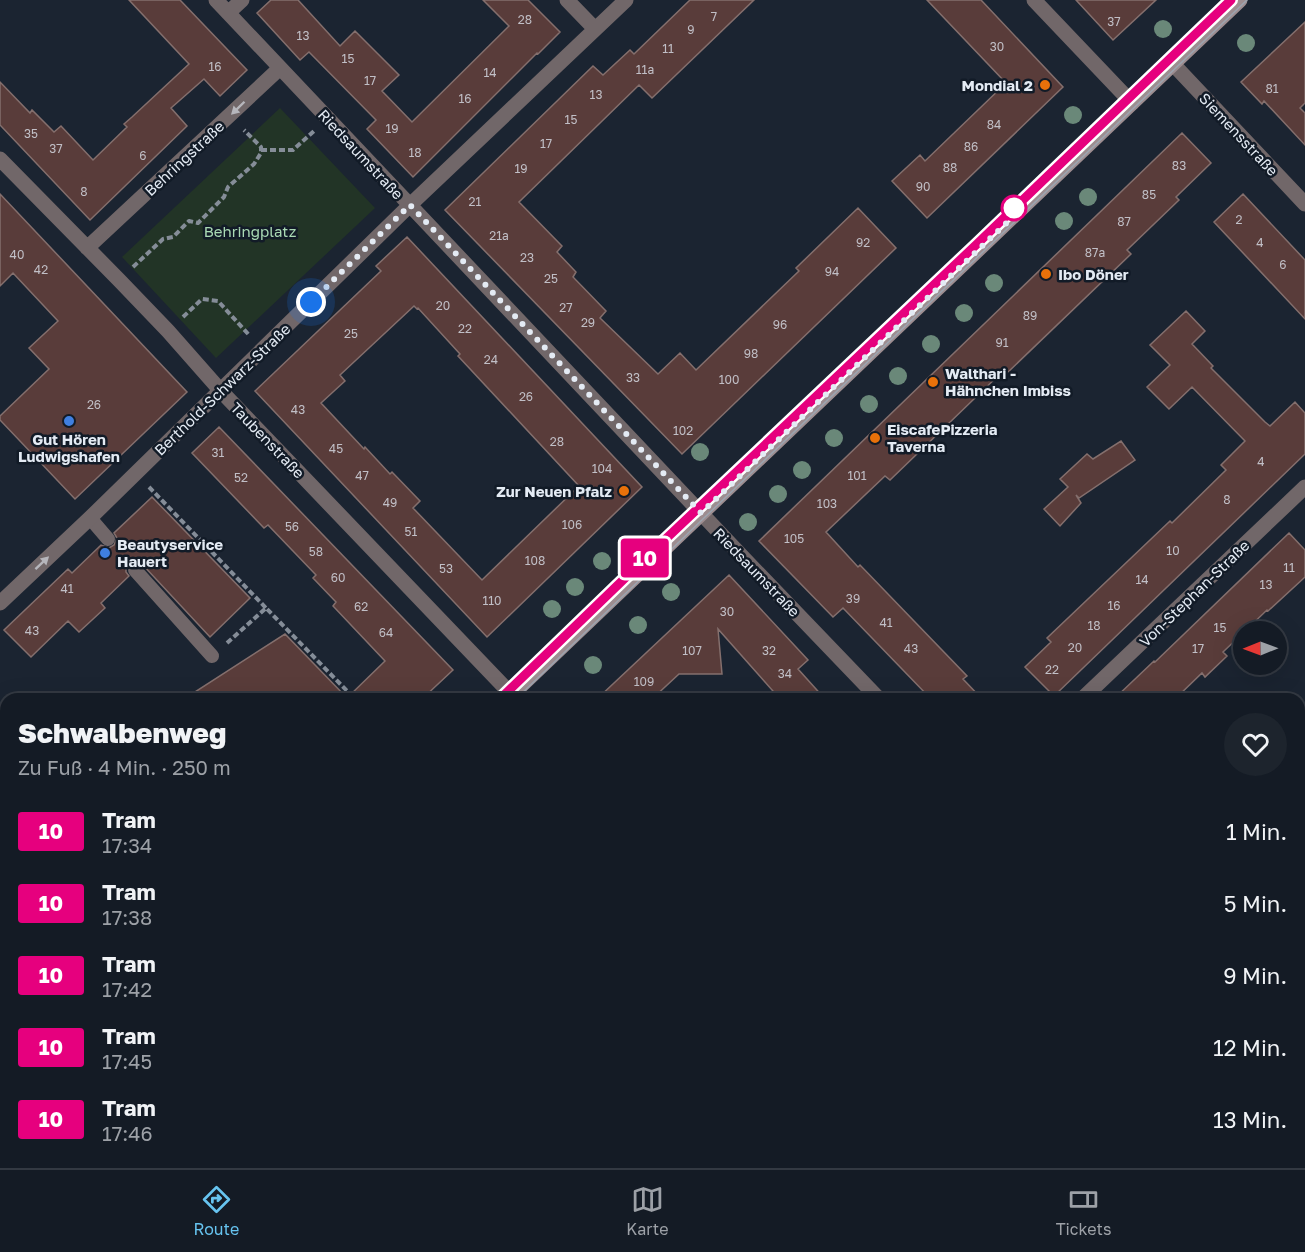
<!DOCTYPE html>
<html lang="de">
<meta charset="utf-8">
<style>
body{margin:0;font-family:"Golos Text",sans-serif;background:#1d242d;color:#f1f3f6;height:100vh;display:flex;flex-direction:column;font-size:22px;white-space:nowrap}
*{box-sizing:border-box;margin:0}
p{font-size:20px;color:#9da1a7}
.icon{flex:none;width:33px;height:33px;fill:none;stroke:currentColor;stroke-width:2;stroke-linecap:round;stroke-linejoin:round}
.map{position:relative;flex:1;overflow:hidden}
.panel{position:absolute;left:0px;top:693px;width:1305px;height:476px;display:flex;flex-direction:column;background:#141b25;border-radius:18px 18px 0 0;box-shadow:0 6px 24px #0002,0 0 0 2px #333942}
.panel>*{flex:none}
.badge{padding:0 12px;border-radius:4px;font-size:21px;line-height:39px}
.needle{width:39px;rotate:269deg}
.fabs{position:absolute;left:1233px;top:621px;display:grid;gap:12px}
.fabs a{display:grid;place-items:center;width:54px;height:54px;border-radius:50%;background:#141b25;box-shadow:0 6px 24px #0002,0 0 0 2px #333942;font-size:30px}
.you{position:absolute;width:30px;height:30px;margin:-15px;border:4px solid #fff;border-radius:50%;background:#1a73e8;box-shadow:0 0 0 9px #1a73e833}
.map>.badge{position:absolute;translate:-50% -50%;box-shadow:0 0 0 3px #fff}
.round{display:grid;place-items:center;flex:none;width:63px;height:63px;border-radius:32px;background:#1d242d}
.headline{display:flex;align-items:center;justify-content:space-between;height:102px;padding:0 18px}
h1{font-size:28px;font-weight:800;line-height:45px}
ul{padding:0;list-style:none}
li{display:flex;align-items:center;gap:18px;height:72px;padding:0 18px}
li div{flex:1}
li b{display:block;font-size:22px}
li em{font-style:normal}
li .badge{min-width:66px;font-weight:700;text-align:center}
.menu{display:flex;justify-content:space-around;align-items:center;height:84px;border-top:2px solid #333942;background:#141b25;font-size:16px;color:#9da1a7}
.menu a{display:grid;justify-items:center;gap:3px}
.menu .current{color:#67c4f0}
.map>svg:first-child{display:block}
</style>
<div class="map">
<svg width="1305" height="1168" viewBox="0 0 1305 1168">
<rect width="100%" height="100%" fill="#1b2431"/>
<path fill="#223426" d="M280,108L375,208L216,358L122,257Z"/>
<path fill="#593c3a" stroke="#846f6d" stroke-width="1.5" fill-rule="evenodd" d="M129,0H180L247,70L220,96L204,79L171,108L187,126L90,220L0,125V82L30,113L32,110L54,132L61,126L93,160L127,127L124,124L132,117L189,64Z
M271,0H298L340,46L355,31L399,75L382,91L412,122L509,26L483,0H528L560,32L538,54L537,53L413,177L367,129L376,120L309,52L300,60L257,13Z
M690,0H754L652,98L639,85L519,202L562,246L557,252L576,272L573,277L606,311L600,318L658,374L680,353L696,370L799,271L796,268L858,208L896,248L682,454L445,210L593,66L603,75L630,50L634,54Z
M927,0H981L1063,87L927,218L892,181L920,155L925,161L1006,83Z
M1076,0H1156L1113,40Z
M1305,22V103L1300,108L1305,113V145L1264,101L1262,104L1241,82Z
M1182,133L1211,163L1176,197L1179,200L1127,250L1131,254L1006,374L1003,371L890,480L885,476L826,532L858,567L860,565L967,676L963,679L982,699H931L843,608L833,617L759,541Z
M0,194L187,392L75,499L0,420V416L49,369L29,348L58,321L13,273L0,286Z
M1243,194L1305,260V319L1214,222Z
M407,237L642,487L487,637L255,391L381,271L376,266ZM414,306L417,309L418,308L460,354L458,356L579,486L482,580L413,508L420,501L392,472L390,474L365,447L364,449L321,403L345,381L340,375Z
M1186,311L1205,331L1192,344L1213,366L1211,368L1265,422L1270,426L1295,402L1305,413V454L1054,696L1025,667L1051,642L1047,638L1170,521L1172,523L1226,470L1221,465L1245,441L1192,387L1169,409L1147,387L1170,365L1150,345Z
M219,427L453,670L422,699H184L285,634L347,698L385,661L333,606L336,602L313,578L316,575L268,525L264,528L192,453Z
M1121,441L1135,460L1079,498L1076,495L1081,503L1060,526L1044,509L1068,487L1060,479L1087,454L1093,459Z
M152,497L250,598L210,637L142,564L137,561H133L129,564L126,568V572L129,576L101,603L105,608L79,632L68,621L31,657L4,630L68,569L72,573L101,545L109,548L114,545L117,538L114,533Z
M1289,533L1305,550V577L1268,611L1267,610L1244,632L1223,652L1227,656L1205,677L1202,673L1175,699H1114L1154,661L1155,662Z
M729,575L808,660L798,669L825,699H780L718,629L722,674H679L652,699H597Z"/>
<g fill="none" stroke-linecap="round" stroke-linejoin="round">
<path stroke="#858d98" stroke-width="4" stroke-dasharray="6 3" stroke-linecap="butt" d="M261,150H293L314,131
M133,267L163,239L173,237L189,221L198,223L224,197L228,187L254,164L261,153V147L244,130
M183,317L202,299L218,301L250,336
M149,487L266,608
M227,643L266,608L351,695"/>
<path stroke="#716769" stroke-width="14" d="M90,518L108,539
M135,570L212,656"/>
<path stroke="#716769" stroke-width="15" d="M216,0L735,549L879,699
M567,0L595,29
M1034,0L1132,103
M228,13L242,0
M1173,64L1305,204
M0,159L119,280L168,331L220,390L512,695
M87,248L280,68
M0,603L90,518L410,205L626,0
M1082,699L1305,487
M1299,892L1305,886
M1299,1143L1305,1149
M595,1168L600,1162
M1008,1168L1014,1162"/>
<path stroke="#9d8d90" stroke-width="15" d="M507,699L1240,0
M0,817L6,823
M0,894L6,901
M257,1162L262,1168
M328,1162L333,1168
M18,1168L24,1162"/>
<path stroke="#9ca4af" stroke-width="1.5" d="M500,699L653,551L977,244L1096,128L1231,0
M516,699L705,517L1247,0
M10,1168L16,1162
M26,1168L32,1162"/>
</g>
<g fill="#6a8879">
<circle cx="1163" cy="29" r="9"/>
<circle cx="1246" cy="43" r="9"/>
<circle cx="1073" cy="115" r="9"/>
<circle cx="1088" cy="197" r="9"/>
<circle cx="1064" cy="221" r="9"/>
<circle cx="994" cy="283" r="9"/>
<circle cx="964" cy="313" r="9"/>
<circle cx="931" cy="344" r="9"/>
<circle cx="898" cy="376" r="9"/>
<circle cx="869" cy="404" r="9"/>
<circle cx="834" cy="438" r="9"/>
<circle cx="700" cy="452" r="9"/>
<circle cx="802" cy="470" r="9"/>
<circle cx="778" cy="494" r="9"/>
<circle cx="748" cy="522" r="9"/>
<circle cx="602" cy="561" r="9"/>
<circle cx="575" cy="587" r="9"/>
<circle cx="671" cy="592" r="9"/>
<circle cx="552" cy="609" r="9"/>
<circle cx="638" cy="625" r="9"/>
<circle cx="593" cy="665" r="9"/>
</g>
<defs><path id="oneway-solid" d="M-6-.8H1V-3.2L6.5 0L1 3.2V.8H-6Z" transform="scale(1.5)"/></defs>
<g fill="#b6b6bc">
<use href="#oneway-solid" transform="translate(238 108) rotate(136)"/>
<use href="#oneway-solid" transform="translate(42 563) rotate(-43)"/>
</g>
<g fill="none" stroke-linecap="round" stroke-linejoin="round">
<defs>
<path id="line" d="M500,699L653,551L977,244L1231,0"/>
</defs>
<use href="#line" stroke="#fff" stroke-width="14"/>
<use href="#line" stroke="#e6007e" stroke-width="9"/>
<path stroke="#e4ebf4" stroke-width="6" stroke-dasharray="0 10.8" d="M311,302L410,205L701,513L1017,213L1014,208"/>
</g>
<g fill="#e8710a" stroke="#121b27" stroke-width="2">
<circle cx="1045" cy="85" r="6"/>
<circle cx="1046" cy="274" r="6"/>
<circle cx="933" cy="382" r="6"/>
<circle cx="875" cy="438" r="6"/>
<circle cx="624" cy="491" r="6"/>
</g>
<circle fill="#fff" stroke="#e6007e" stroke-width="3" cx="1014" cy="208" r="12"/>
<g fill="#3f7fe0" stroke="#121b27" stroke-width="2">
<circle cx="69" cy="421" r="6"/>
<circle cx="105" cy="553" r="6"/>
</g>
<g text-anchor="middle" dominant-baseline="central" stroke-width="5" stroke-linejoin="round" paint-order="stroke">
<g font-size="12" fill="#c1bfc6">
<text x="714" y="16">7</text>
<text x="525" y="19">28</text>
<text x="1114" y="21">37</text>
<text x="691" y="29">9</text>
<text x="303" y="35">13</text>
<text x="997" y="46">30</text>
<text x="668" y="48">11</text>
<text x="348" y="58">15</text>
<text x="215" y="66">16</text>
<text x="645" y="69">11a</text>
<text x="490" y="72">14</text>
<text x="370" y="80">17</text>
<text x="1272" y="88">81</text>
<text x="596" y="94">13</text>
<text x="465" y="98">16</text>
<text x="571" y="119">15</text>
<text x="994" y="124">84</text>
<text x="392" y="128">19</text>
<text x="31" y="133">35</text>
<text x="546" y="143">17</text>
<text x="971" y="146">86</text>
<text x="56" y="148">37</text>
<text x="415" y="152">18</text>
<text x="143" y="155">6</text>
<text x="1179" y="165">83</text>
<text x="950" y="167">88</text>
<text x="521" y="168">19</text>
<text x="923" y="186">90</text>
<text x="84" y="191">8</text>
<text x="1149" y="194">85</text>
<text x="475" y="201">21</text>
<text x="1239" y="219">2</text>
<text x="1124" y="221">87</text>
<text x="499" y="235">21a</text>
<text x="863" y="242">92</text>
<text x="1260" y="242">4</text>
<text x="1095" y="252">87a</text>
<text x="17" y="254">40</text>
<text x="527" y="257">23</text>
<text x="1283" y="264">6</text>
<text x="41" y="269">42</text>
<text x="832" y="271">94</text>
<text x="551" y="278">25</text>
<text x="443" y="305">20</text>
<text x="566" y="307">27</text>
<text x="1030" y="315">89</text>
<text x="588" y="322">29</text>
<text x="780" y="324">96</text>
<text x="465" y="328">22</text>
<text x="351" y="333">25</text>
<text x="1002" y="342">91</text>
<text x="751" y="353">98</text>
<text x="491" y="359">24</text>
<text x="633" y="377">33</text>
<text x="729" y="379">100</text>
<text x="526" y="396">26</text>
<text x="94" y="404">26</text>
<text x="298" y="409">43</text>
<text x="683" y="430">102</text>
<text x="557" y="441">28</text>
<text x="336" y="448">45</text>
<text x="218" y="452">31</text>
<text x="1261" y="461">4</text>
<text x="602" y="468">104</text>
<text x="362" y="475">47</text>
<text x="857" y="475">101</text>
<text x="241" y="477">52</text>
<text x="1227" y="499">8</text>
<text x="390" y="502">49</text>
<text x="827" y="503">103</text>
<text x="572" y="524">106</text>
<text x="292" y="526">56</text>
<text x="411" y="531">51</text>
<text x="794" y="538">105</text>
<text x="1173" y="550">10</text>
<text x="316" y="551">58</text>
<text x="535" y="560">108</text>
<text x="1289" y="567">11</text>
<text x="446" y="568">53</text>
<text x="338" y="577">60</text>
<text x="1142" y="579">14</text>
<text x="1266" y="584">13</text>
<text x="67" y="588">41</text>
<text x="853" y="598">39</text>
<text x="492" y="600">110</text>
<text x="1114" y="605">16</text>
<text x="361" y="606">62</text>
<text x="727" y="611">30</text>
<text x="886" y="622">41</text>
<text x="1094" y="625">18</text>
<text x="1220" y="627">15</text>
<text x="32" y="630">43</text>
<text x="386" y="632">64</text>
<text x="1075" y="647">20</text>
<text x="911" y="648">43</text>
<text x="1198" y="648">17</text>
<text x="692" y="650">107</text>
<text x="769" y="650">32</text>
<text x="1052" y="669">22</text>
<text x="785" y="673">34</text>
<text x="644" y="681">109</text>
</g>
<g font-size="15" font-weight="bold" fill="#e4ebf4" stroke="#121b27" text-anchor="start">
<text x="1033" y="85" text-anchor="end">Mondial 2</text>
<text x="1058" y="274">Ibo Döner</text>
<text x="945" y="373">Walthari -<tspan x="945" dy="17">Hähnchen Imbiss</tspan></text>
<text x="887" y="429">EiscafePizzeria<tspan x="887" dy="17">Taverna</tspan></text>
<text x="69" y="439" text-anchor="middle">Gut Hören<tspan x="69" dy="17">Ludwigshafen</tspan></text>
<text x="612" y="491" text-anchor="end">Zur Neuen Pfalz</text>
<text x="117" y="544">Beautyservice<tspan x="117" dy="17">Hauert</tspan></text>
</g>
<g font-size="15" fill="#e4ebf4" stroke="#121b27">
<text transform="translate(1239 134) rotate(47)">Siemensstraße</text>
<text transform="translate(361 154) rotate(47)">Riedsaumstraße</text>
<text transform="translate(184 158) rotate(-43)">Behringstraße</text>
<text transform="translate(222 389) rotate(-44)">Berthold-Schwarz-Straße</text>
<text transform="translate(268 440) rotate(46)">Taubenstraße</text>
<text transform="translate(757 572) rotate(46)">Riedsaumstraße</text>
<text transform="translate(1194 593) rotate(-44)">Von-Stephan-Straße</text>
</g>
<g font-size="15" fill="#aadab4" stroke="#121b27">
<text x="250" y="231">Behringplatz</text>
</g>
</g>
</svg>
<div class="fabs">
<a><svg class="needle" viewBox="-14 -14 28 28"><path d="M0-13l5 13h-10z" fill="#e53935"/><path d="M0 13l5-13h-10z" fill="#9da1a7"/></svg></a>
</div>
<div class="you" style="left:311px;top:302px"></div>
<b class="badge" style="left:645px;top:558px;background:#e6007e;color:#fff">10</b>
<section class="panel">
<div class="headline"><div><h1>Schwalbenweg</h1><p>Zu Fuß · 4 Min. · 250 m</p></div><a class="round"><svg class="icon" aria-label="heart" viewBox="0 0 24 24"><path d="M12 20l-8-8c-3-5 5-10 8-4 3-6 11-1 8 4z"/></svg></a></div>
<ul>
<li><span class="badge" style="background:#e6007e;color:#fff">10</span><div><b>Tram</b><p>17:34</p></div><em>1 Min.</em></li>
<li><span class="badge" style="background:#e6007e;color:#fff">10</span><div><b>Tram</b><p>17:38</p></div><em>5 Min.</em></li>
<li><span class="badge" style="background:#e6007e;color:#fff">10</span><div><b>Tram</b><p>17:42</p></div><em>9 Min.</em></li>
<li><span class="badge" style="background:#e6007e;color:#fff">10</span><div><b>Tram</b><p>17:45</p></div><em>12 Min.</em></li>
<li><span class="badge" style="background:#e6007e;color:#fff">10</span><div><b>Tram</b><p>17:46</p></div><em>13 Min.</em></li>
</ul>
</section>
</div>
<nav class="menu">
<a class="current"><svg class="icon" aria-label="directions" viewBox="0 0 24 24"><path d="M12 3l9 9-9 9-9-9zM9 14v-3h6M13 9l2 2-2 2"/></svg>Route</a>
<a><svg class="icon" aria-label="map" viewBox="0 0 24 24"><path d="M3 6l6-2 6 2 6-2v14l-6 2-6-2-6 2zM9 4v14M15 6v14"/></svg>Karte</a>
<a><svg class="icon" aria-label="tickets" viewBox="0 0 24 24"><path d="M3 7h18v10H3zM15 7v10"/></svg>Tickets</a>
</nav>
